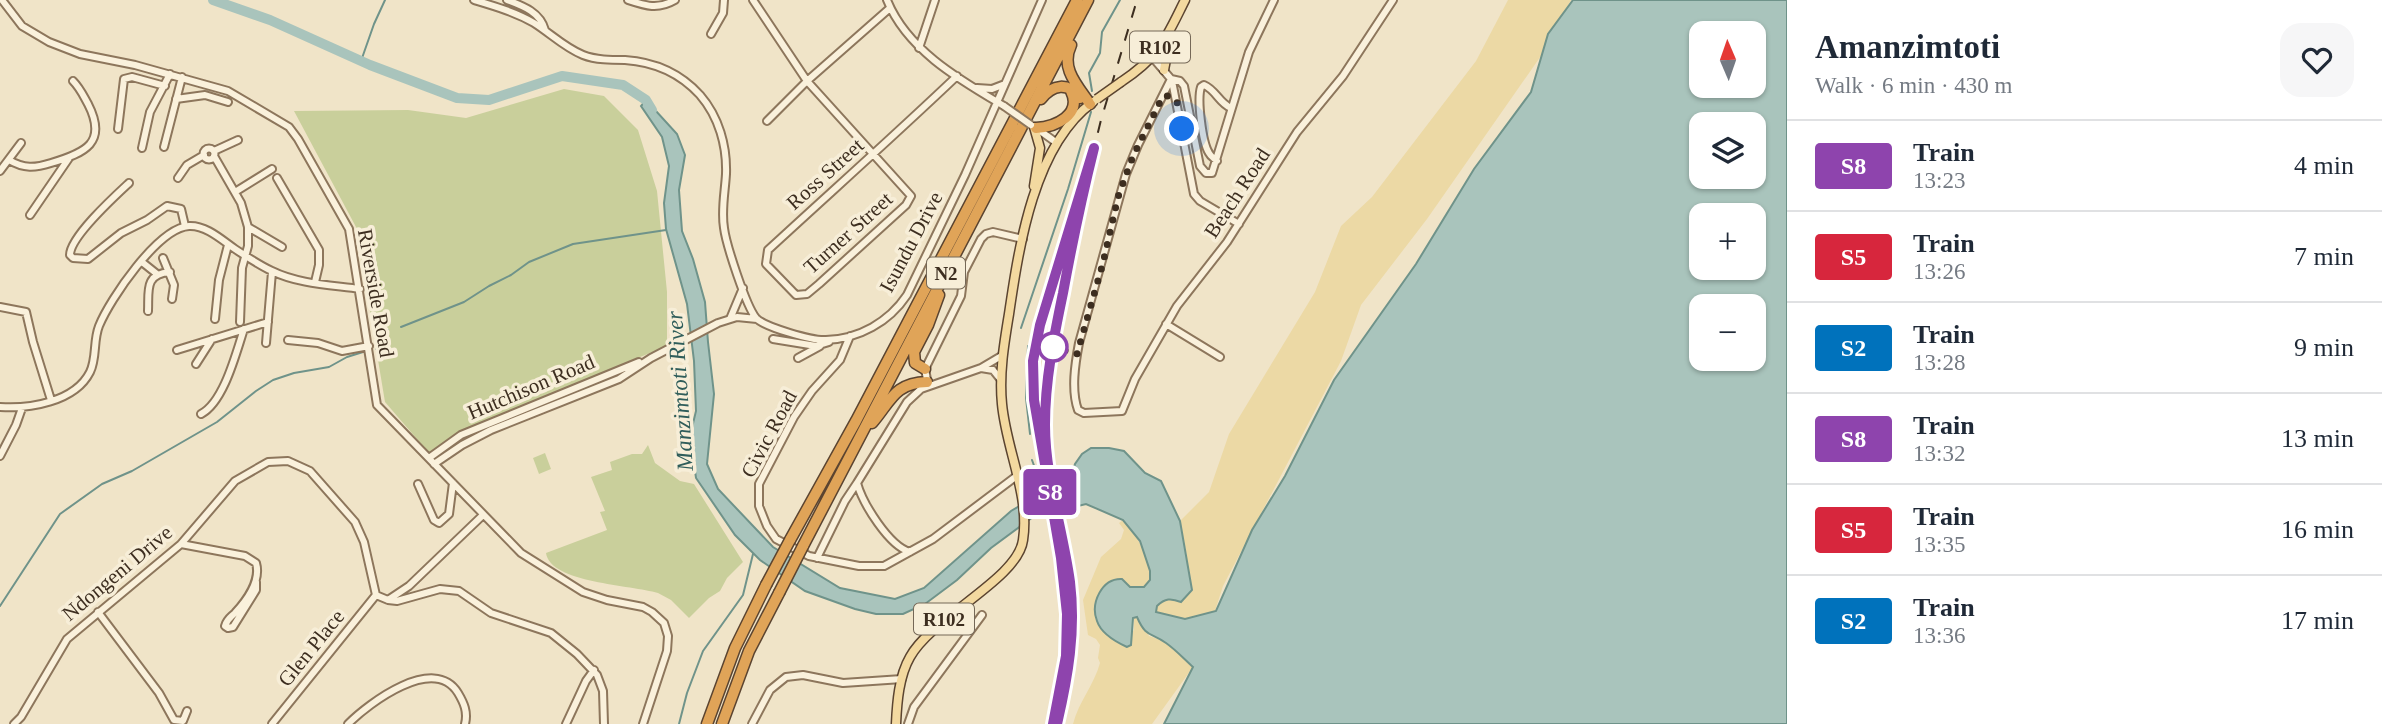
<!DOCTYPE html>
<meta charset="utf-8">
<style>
body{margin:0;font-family:Georgia,serif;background:#f6f6f7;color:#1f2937;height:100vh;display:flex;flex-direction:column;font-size:26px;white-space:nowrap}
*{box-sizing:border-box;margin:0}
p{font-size:23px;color:#747a83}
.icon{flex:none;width:38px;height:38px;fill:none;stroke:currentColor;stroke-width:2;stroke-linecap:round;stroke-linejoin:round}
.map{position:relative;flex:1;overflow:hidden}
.side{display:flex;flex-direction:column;background:#fff;width:595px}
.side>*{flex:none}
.badge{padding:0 14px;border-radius:5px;font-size:24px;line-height:46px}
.needle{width:46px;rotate:358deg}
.buttons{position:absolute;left:1689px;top:21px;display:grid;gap:14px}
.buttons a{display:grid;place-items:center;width:77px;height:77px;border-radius:14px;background:#fff;box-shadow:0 2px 5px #0004;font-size:35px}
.you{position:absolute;width:35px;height:35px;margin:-18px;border:5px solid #fff;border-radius:50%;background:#1a73e8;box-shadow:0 0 0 10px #1a73e833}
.map>.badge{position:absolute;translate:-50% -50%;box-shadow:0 0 0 4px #fff}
.round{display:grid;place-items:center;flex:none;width:74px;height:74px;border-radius:21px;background:#f6f6f7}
.headline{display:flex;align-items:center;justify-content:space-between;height:119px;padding:0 28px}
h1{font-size:33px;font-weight:600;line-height:52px}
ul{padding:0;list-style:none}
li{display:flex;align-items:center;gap:21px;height:91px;padding:0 28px;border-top:2px solid #e0e1e3}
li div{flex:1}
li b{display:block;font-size:26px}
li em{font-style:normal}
li .badge{min-width:77px;font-weight:700;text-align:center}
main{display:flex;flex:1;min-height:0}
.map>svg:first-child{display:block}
</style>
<main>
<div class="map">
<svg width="1787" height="724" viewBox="0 0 1787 724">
<rect width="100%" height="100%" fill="#f0e4c8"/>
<path fill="#c9cf9b" d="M564,89L604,96L638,130L657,191L667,292V346L472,426L429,453L385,402L356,227L294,111L408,110L466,118Z
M648,445L655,463L680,481L694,484L743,562L727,578L720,591L709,598L689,618L671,600L658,593C632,585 550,583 546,553L607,530L600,512L605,511L591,477L612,470L610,462L632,454H642Z
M545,453L551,469L539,474L533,458Z"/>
<path fill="#ecd9a5" d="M1508,0H1571L1543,53L1427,219L1361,305L1341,361L1223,586L1215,611L1185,619L1156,612L1157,606L1162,600L1171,598L1187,556L1180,521L1209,492L1229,434L1315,292L1341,226L1372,197L1476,61Z
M1123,520C1139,539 1149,554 1150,580L1144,587H1130L1125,584L1102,630L1122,645L1134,630V618L1137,616L1149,636L1164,641L1193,667L1152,724H1073C1079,701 1094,685 1100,663L1098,658L1100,645L1096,639L1088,635L1083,600L1101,557L1121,539L1124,530L1119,523Z"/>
<path fill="#a9c4bc" stroke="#6f938a" stroke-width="2" fill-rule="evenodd" d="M1573,0H1787V724H1164L1193,667C1184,659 1176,650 1166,643C1151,632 1146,638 1137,617L1133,618L1131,645L1127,647C1116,642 1101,633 1097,621C1090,603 1102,578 1122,579L1130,587H1144L1150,580V571L1140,541L1123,520L1086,504L1033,517L991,548L957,580L925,604L903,614H876L855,609L805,591L760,560L735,535L696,478L690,436L696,411L694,361L687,304L666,229L664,203L669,166L662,137L641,106L646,100L677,134L685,155L679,190L682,231L693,259L705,302L708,342L714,394L707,464L718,489L773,547L840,588L895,599L924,588L1011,511L1031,499L1039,481L1071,477L1075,464L1082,454L1091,448H1109L1124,451L1145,473L1161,481L1180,521L1192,590L1181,602C1171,598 1165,598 1157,606L1156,612L1185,619L1216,611L1252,530L1285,476L1334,380L1416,264L1474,169L1531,92L1548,34ZM1701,33H1754V86H1701ZM1701,124H1754V177H1701ZM1701,215H1754V268H1701ZM1701,306H1754V359H1701Z"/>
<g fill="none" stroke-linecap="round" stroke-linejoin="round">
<path stroke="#6f938a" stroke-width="2" d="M361,61L374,24L385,0
M1092,91L1089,73L1100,53L1102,32L1120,0
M401,327L464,302L489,286L511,275L529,262L573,244L666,230
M1021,328L1068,189L1091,112
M1028,346L1026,398L1030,434
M376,349L388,330
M1032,460L1040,482
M0,606L60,514L102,484L132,471L217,422L256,391L273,380L294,373L329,367L347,357L363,352
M679,724L687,693L703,651L743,595L753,554"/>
<path stroke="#a9c4bc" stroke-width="10" d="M213,0L270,20L370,65L457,98L489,100L562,76L623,85L646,100L652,110"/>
<defs>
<path id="minor" d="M2,0L22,26L49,42L80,54L135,65L228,91L289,127L298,139L349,229L377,405L521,553L583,592L607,600L643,607L652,612L664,623L668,636L667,651L643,724
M474,0C494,6 515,12 534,23C550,33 565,48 583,55C596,60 611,60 625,60C655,62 680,73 700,95C719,117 727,146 726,174C725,192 721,210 724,228C726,244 746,306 756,318C764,327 813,341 826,340C859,339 889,322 907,295L965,175L1042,0
M507,0C523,6 540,12 545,30
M628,0C646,6 658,10 675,0
M753,0L807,81L911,196L906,205L819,284L807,294L796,295L766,264L768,250C831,192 895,135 957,76
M887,0C907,50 960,80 1004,106
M711,34L723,13L724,0
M919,48L935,0
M1153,58L1171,79L1173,86L1194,194L1200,201L1239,224
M1171,79L1138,145L1126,174L1079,343C1075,364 1071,390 1078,410L1084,413L1122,411L1135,379L1177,306L1227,242L1297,132L1343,76L1393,0
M1171,79L1180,81L1184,86L1200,166L1206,173H1212L1249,52L1274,0
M977,88L992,89L1005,84
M176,99L205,95L228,102
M767,121L807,81L890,8
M1036,128L1057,143
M118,129L124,79L132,77L165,86
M164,147L182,77
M142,148L150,112L170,74
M203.5 154a5.5 5.5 0 1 1 11 0a5.5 5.5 0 1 1-11 0Z
M214,151L238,140
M214,156L241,203L248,227V246L242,268L240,322
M9,160C24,169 35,168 51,163C85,153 108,143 88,104C83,95 80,88 73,81
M1217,161C1214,158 1211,157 1209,153C1202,142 1197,99 1201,87L1204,85C1216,90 1219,103 1231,108
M0,171L21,143
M178,178L187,165L204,155
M277,178L319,250V265L315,282
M129,183C115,196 70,237 70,255L73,258L88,259L121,233L147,220L167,206L181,209L185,226
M235,192L272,169
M30,215L69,158
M248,227L282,247
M163,258L174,285L172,299
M142,262L157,274
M0,307L26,312L33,342L51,400
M148,311C149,291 144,274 170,272
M215,319L219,280L228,245
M730,319L743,288
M1166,324L1220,357
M850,336L840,360L812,391L794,417L759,484V506L767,526L776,539L809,556L859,566H884L933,539L1018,475
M773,339L816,346L829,342
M288,340L318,343L342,351L369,346
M266,343L272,272
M177,350L268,322
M798,358L820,346
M196,364L212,339
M981,368L993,370L1001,380
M928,385L925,369L961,296L964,272L981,239L986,234L993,232L1023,239
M0,407C29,409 75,402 90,372C97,358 93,341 99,326C110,299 158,228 189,226C206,225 222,240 235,249C247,257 259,265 272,271C298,284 332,285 360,289
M201,414C224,402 236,353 244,329
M0,456L16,425L22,408
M429,458L461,435L639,362
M434,464L462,445L491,430L619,379L651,358L718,323L737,317L757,319
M418,484L434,520L439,523L449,514L453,483
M181,544L245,556L256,563C261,580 247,600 235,613C230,618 227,619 225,626L228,628L233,627L256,590V582
M910,552C889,546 863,504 857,483L907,402L921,389L981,368L1003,355
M817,558L845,501L857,483
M388,600L397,601L440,589L459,591L491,613L551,633L577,654L597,675L603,691L604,724
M98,612L159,693L174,720L183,721L187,711
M14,724L21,717L67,639L181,544L235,481L268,462L288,461L310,471L355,522L364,542L376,595L388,600L409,586L483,515
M272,724L376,595
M348,724C369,703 434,654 458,693C464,703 468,712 465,724
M566,724L586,681L594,670
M752,724L770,690L786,677L803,675L843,683L902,679
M908,724L914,707L982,615"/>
<path id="major" d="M1164,70L1170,38
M1121,82C1160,56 1165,40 1185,0
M1034,127L1040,148L1034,186
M896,724C897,702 899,676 910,657C932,617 1018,579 1023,540C1030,495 1006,449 1002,404C999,374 1004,344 1009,314C1019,246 1034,145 1093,102"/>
<path id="highway" d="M1071,45C1060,68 1077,85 1090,104
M1041,99C1053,84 1068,82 1080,98
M1036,128C1055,127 1083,115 1071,91
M925,369L915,363L914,352L928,325L939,295
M872,423C891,401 894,383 927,382
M790,540L856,421L1077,0
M803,546L1088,0
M707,724L735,648L766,585
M722,724L749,651L779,593"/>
</defs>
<use href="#minor" stroke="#8d765c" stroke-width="10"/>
<use href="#major" stroke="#5b4430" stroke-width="11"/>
<use href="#highway" stroke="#5b4430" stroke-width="13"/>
<use href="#minor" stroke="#faf1dc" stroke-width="6"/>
<use href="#major" stroke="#f3d9a0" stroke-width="8"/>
<use href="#highway" stroke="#e0a458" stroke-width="10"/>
<path stroke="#3d2e20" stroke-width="2" stroke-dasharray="12 12" stroke-linecap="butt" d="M1038,422C1027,353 1042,316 1061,251
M1057,724L1070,661L1072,627L1070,582L1047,447L1046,390L1072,237L1101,120L1137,0"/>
<defs>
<path id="minor-bridge" d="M1004,106L1031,125"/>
<path id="major-bridge" d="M1097,99L1121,82"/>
<path id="highway-bridge" d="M766,585L790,540
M779,593L803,546"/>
</defs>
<use href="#minor-bridge" stroke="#8d765c" stroke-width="10" stroke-linecap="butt"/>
<use href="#major-bridge" stroke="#5b4430" stroke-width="11" stroke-linecap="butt"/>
<use href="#highway-bridge" stroke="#5b4430" stroke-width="13" stroke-linecap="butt"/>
<use href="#minor-bridge" stroke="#faf1dc" stroke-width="6"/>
<use href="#major-bridge" stroke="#f3d9a0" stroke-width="8"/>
<use href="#highway-bridge" stroke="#e0a458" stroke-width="10"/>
</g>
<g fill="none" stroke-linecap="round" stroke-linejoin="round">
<defs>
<path id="line" d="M1053,724L1066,656L1067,614L1061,558L1034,400L1033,361L1040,325L1094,148C1082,196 1072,244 1063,293C1054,336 1045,380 1045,425C1045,477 1063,530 1070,582C1076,631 1068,677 1057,724"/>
</defs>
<use href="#line" stroke="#fff" stroke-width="16"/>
<use href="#line" stroke="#8e44ad" stroke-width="10"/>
<path stroke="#3d2e20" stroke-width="7" stroke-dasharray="0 12.6" d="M1053,347L1077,354L1103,263L1118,197L1133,156L1163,96H1170L1177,102L1182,129"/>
</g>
<circle fill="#fff" stroke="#8e44ad" stroke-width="3.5" cx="1053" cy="347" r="14"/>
<g text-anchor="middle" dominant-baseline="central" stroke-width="7" stroke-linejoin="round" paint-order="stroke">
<g fill="#f7eed8" stroke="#756857" stroke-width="2">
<rect x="1130" y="31.5" width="60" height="31" rx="5"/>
<rect x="927" y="257.5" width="38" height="31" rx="5"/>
<rect x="914" y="603.5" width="60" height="31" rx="5"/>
</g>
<g font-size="19" font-weight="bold" fill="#3d2e20">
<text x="1160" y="47">R102</text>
<text x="946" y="273">N2</text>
<text x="944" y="619">R102</text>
</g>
<g font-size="21" fill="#3d2e20" stroke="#f7eed8">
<text transform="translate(825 174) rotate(-42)">Ross Street</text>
<text transform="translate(1237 193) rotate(-57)">Beach Road</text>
<text transform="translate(848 233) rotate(-42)">Turner Street</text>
<text transform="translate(911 242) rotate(-62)">Isundu Drive</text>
<text transform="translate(376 293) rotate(80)">Riverside Road</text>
<text transform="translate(531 387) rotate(-23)">Hutchison Road</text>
<text transform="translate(769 434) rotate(-62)">Civic Road</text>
<text transform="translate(117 573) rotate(-40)">Ndongeni Drive</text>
<text transform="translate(311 648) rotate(-51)">Glen Place</text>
</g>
<g font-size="23" font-style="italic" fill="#2f5d5a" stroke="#f7eed8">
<text transform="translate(680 391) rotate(-94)">Manzimtoti River</text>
</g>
</g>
</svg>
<div class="buttons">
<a><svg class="needle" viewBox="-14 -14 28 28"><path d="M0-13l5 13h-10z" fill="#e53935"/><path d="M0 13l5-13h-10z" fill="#747a83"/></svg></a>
<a><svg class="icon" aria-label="layers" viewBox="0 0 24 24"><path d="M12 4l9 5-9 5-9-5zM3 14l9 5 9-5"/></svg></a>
<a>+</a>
<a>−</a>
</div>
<div class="you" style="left:1182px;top:129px"></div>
<b class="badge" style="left:1050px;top:492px;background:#8e44ad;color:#fff">S8</b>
</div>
<section class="side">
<div class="headline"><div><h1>Amanzimtoti</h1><p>Walk · 6 min · 430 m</p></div><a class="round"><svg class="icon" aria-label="heart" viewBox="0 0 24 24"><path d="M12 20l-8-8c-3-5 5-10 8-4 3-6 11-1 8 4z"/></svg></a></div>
<ul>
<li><span class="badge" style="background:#8e44ad;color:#fff">S8</span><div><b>Train</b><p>13:23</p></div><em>4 min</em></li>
<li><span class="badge" style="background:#d7263d;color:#fff">S5</span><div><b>Train</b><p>13:26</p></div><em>7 min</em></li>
<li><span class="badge" style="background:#0072bc;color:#fff">S2</span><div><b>Train</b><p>13:28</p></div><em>9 min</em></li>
<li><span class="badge" style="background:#8e44ad;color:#fff">S8</span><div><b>Train</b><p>13:32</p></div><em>13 min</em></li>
<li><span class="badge" style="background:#d7263d;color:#fff">S5</span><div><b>Train</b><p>13:35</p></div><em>16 min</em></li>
<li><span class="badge" style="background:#0072bc;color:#fff">S2</span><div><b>Train</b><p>13:36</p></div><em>17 min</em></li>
</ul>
</section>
</main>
